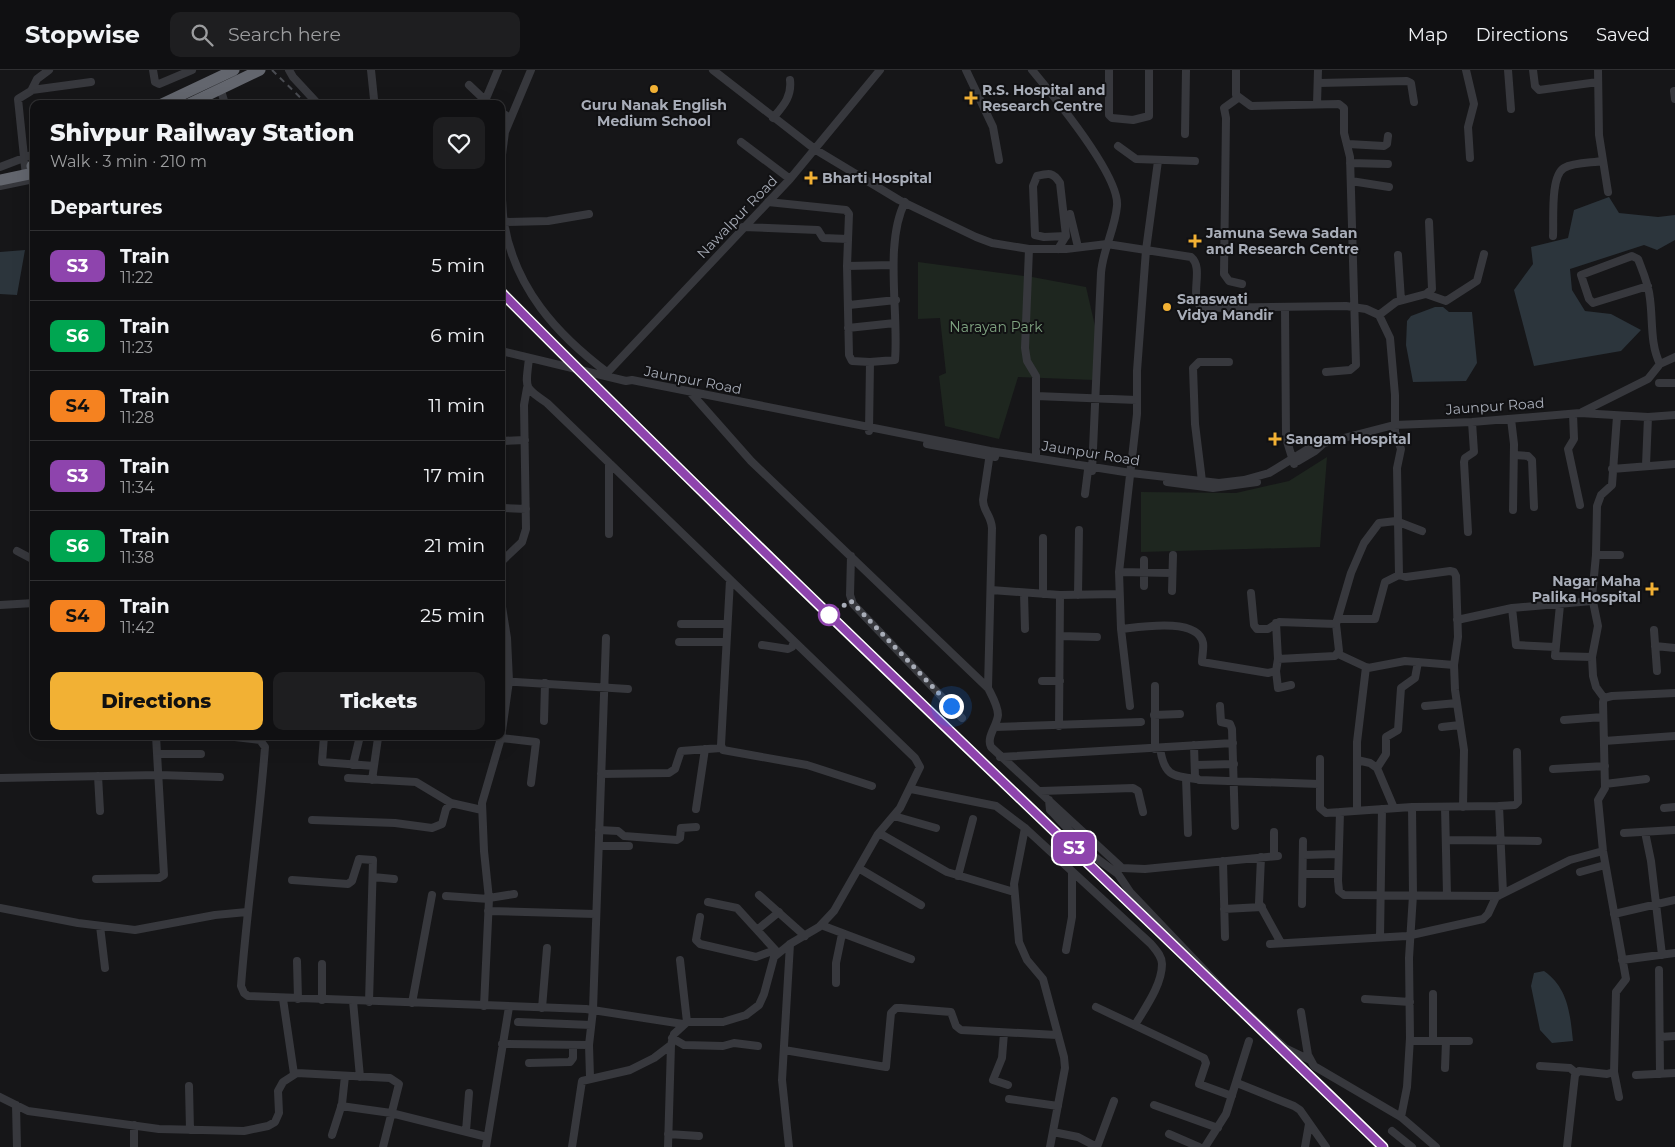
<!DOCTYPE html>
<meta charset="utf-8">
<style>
body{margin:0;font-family:Montserrat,sans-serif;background:#1e1e20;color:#f1f3f6;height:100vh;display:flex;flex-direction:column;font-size:19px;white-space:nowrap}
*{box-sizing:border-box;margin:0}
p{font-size:16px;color:#9c9d9f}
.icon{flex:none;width:28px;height:28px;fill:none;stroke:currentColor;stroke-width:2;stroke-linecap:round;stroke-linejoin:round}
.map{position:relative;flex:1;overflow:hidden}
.drawer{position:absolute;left:30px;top:30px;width:475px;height:640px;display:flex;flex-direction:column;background:#101012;border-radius:10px;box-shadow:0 5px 20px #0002,0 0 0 1px #303032}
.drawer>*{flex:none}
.badge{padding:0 10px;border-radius:8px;font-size:18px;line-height:32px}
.you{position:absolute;width:25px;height:25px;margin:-12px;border:4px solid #fff;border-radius:50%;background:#1a73e8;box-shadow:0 0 0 8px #1a73e833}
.map>.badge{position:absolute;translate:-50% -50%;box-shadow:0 0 0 2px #fff}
h2{padding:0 20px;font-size:19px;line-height:45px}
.round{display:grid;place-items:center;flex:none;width:52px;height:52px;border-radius:10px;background:#1e1e20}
.overview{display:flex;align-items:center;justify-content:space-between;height:85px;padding:0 20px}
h1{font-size:24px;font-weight:800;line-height:38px}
.action{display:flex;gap:10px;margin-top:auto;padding:10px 20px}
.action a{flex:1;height:58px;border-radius:10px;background:#f2b134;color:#111;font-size:20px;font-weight:800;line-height:58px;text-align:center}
.action a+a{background:#1e1e20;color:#f1f3f6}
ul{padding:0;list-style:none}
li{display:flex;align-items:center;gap:15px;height:70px;padding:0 20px;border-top:1px solid #303032}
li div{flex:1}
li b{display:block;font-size:19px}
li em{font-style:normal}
li .badge{min-width:55px;font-weight:700;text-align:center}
header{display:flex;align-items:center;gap:30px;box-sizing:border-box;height:70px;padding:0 25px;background:#101012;border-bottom:1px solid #303032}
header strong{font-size:24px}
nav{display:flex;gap:28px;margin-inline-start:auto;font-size:18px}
.search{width:350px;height:45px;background:#1e1e20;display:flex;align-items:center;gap:12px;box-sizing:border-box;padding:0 18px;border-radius:10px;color:#9c9d9f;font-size:19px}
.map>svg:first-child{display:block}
</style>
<header>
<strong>Stopwise</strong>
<div class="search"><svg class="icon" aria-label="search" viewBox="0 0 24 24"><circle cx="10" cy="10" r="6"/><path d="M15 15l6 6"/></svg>Search here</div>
<nav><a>Map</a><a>Directions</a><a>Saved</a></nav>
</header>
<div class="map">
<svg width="1675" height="1077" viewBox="0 0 1675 1077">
<rect width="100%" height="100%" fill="#161618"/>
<path fill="#1e261f" d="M918,192L1032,207L1086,217L1098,269L1094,310L1018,307L999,369L945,356L939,306L946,303L940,248L918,249Z
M1327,387L1320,477L1141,482V422L1236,423L1289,411Z"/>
<path fill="#2c353c" d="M1609,127L1619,143L1658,147L1675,145V170L1657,180L1644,175L1570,199L1572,220L1585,241L1611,244L1641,260L1621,281L1534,296L1514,220L1533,194L1531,177L1568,168L1574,140Z
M25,180L17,225L0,224V182Z
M1435,237H1443L1449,242H1472L1477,293L1466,311L1413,312L1406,275L1407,251L1411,246Z
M1544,901C1568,918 1570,943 1573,971L1552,973L1540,960L1531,916L1534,903Z"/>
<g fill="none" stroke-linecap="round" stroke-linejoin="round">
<path stroke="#37383d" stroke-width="8" d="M153,0L155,12L159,14L192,0
M289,0L293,7L318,34
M371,0L374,29
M713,0L816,80L899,130L976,167L992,173L1029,179H1066L1107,174L1191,187C1205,199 1188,226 1202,238L1346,236L1366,239L1379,245L1390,268L1395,325V362L1401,379L1397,398L1399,505L1406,507L1450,501L1454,502L1456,506L1458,567L1454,595L1455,620L1464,680L1463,737
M966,0L993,57L999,90
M1032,0C1052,24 1120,106 1117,136C1115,159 1103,179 1101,203L1092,401
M1109,0V45L1112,48L1133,50L1149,46V0
M1236,0V25L1251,36L1339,34L1344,38V63L1350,87L1356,295L1350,300L1326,302
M1466,0L1474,34L1468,57L1470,88
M1508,0L1511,39
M1533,0L1535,16L1539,20L1598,12
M1598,0L1599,65L1608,122
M1319,13L1407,11L1411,13L1414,32
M469,15L488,33
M32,20L91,12
M1674,21L1675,29
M222,24L225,34
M1238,28L1224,38L1226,48L1224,204L1229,211L1242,214
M485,31L498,0
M1317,34L1318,0
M501,42L510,48
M773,48C783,36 792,27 790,10
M1185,64L1186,0
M741,72L790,109
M1348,74L1384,76L1387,74L1388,66
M1118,76L1136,89L1195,91
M501,92L505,62L531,0
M1350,93L1388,94
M0,97L34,84
M1351,111L1389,117
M34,112L26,106L18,29L31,21L37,9L49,0
M0,116L29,110
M501,122C503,132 502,142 504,153C515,218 556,264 608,303
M768,132L846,140L849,144L847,196L893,195
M1070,144L1078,177
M504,152L548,151L589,144
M743,157L818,160L823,168L848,169
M1553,166C1554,151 1550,106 1564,98C1574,92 1591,93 1603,91
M1029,179L1025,278L1027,291L1036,306V388
M1058,179L1066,166L1060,113C1053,102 1049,103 1037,106L1033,116L1035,165L1044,167L1066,166
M1398,185L1401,230
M847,196L849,285L852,291L870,292L869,361
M1648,216L1593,233L1589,229L1581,205L1632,186L1638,189C1643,202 1649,215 1650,229C1653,251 1650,274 1660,294
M1426,224L1446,231L1477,211L1484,184
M849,235L896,230
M1285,238L1286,368L1294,394
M1379,245L1396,232L1426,224L1432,219L1429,152
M848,258L895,253
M501,281L626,311L632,310L990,381L1131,403L1219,413L1244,410L1269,403L1313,376L1394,355L1472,352L1580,343L1648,347L1675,345
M529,288C526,318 522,316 547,333L915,688L920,697L900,738L878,764L834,841L819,857L790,874L774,887L764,924L759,935L746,945L723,952H687L674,964L671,975L668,1077
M870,292L895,290C899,243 884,173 905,132
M605,305L790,109L880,0
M1659,313H1675
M690,322L751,391L988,618C992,626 998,636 998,645C997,656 986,667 991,677L1122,798L1145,799L1278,786
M1036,326L1137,330
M1582,342L1648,309L1660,294L1675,287
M1573,344L1574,369L1568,379L1580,435
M1511,349L1514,374L1513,440
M501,371L525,370
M927,374L995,387
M1514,385L1528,386L1532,390L1534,437
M1298,391L1315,381L1323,374
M609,393V464
M1646,395L1648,347
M1612,399L1675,394
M1202,411L1195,354L1193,298L1199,292H1229
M1167,412L1213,418L1257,412
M1085,424L1088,400
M501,438L526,439
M1468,462L1464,392L1465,388L1474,382L1472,352
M1043,468V524
M17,481L34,490
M1596,485H1620
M851,486L850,525L853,534L962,648
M1144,490V516
M1119,502L1172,503
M730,510L721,675L723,680L807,695L872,716
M991,520L1060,525L1119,524
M1172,521L1173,485
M1024,523L1025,559
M1251,523L1254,555L1257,559H1268L1279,552L1336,554
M1078,525L1079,460
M0,535L34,533
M1560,535L1555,586L1592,587
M1512,538L1592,531
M1338,549H1375L1385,512L1399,505
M1457,550L1512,538L1516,575L1555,577
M1276,553L1278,589
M681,554H727
M1121,559C1140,557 1198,547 1203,573C1204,578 1202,586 1202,592L1268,603L1276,601L1278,589L1335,586L1339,581L1336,554L1351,503L1364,473L1379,453L1396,451L1422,461
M1654,560L1657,601
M1060,566L1097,567
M679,572H726
M762,575L788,579L792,577L794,572
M1655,576L1675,578
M1338,584L1368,598L1405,591L1454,595
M1276,601L1278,618L1291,615
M501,611L628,619
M1042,611H1060
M1155,616V679
M988,618L992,458C991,445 983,441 983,430L990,383
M1604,628L1596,617L1593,606L1592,587L1598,556L1592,527L1596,485L1597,436L1601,425L1612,415L1617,346
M1130,636L1121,559L1119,502L1137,344V301L1146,180L1158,91
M1220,636L1221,652L1230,654L1232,659L1235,756
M1425,636L1457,633
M1154,645L1180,644
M1564,650L1603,647
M544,651L545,613
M1059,656L1060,525
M995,657L1141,652
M1442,657L1460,655
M226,666L260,670L265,677C259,757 247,836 241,916L244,923L248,926L586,939L683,954
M324,666L322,692L374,696
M501,668L536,672L531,713
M1604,671L1675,666
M1194,675L1195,707L1199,710L1319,714
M1160,678C1164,705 1171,706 1196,709
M157,684H201
M1000,687L1233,673
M1320,689V738L1326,743L1412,737L1499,736L1503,823
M1357,690L1370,693L1377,698L1394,738
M353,695L360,666
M1196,695L1234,694
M1377,698L1386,684V667L1398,660L1401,618L1415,608L1418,592
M1553,699L1605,696
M601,704L669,703L675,699L681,681L721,678
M98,706L100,741
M0,708L159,705L220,707
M348,708L416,712L451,733L482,740
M1186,708L1188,763
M372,710L378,668
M1605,714L1646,709
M911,719L996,736L1025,758L1151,874C1156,880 1162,886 1162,894C1162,915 1145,938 1135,955
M1041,721L1133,718L1138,721L1143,742
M1049,730L1050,740L1054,744L1092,785L1118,804L1130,822L1229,926L1285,978L1310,990
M1499,736L1515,735L1518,732L1517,682
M1445,737L1447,825
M1664,738L1675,737
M696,739L705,679
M1357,740V672L1366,597
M1340,742L1338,811L1339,821L1344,825L1498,826
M894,746L936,758
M312,750L395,753L432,758L442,754L446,739L451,733
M1025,758L1014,814L1019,872L1027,890L1043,909L1064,987L1065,998L1050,1077
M599,760L618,761L624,766L677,770L680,768L681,758L696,757
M1645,762L1651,791L1662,885
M879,763L947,802L1014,822
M1624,763L1675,760
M1446,770L1538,771
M599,776H629
M1303,785L1337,784
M1274,786V762
M1261,787L1259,833L1281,873
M1223,791L1225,867
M860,799L921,835
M1580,802L1605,795
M1303,804H1338
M958,806L973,749
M373,807L394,809
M96,809L159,808L164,805L156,666
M292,810L348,814L352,811L359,789L373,790L369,932
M759,825L805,866
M446,826L489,829
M489,828L514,824
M708,832L737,838L778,883
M1302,834L1303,771
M0,838L78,853L135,860L215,845L247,842
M1224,839L1262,837
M488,841L595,844
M1614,844L1675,830
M700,847L696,870L700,874L756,887L775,880
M821,855L911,889
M100,856L105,898
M757,860L779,842
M1380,867L1382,739
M1270,874L1407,866L1483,849L1488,844L1496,827L1570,790L1603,781
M1066,880L1072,847V803
M680,890L687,952
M1622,890L1675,883
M297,891L298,929
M322,894V930
M1659,900L1660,1004
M836,913V893L842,864
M283,929L294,1004
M1365,929L1410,932
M353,931L360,1007
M412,933L432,825
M484,936L489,829L484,781L482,733L501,668L509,611L507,568L502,537V491L522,472L526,459L524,335L527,318
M1096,937L1204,988L1206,993L1199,1014L1232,1026
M542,938L547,878
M1301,942L1308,985L1314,996L1401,1047L1436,1077
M518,952L591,955
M1004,963L1002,988L993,1010L1008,1015
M1660,967L1675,966
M672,968L684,975L723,976L734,973L758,976
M1410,971H1469
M1433,971V924
M502,974L589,975
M784,980L886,997L891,943L896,938H901L951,942L956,956L961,960L1057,965
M529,993L570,992L573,988V975
M1540,996L1570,998L1576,1003
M1445,998L1446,971
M1614,1002L1619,1027
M1636,1005L1675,1003
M590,1007L589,975L593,940L606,568
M1237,1013L1294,1036L1300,1040L1326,1077
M189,1016L190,1060
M0,1027L28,1041L159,1059L244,1061L268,1056L275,1052L279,1043L278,1021L283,1012L297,1003L390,1008L399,1014L383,1077
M1009,1029L1058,1036
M16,1035L17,1077
M1154,1035L1218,1058
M341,1036L391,1043L487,1067
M1401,1047L1407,1017L1410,968L1409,888L1413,825L1412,737
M134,1055V1077
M466,1061L469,1023
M1392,1061L1412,1077
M1053,1062L1078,1067L1097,1077L1114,1031
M668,1064L699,1066
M1169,1064L1199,1077
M332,1065L342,1034L345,1006
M486,1077L509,937
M572,1077L582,1011L630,1000L654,988L671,975
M789,1077L782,1010L790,874
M1205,1077L1226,1044L1249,971
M1305,1077L1309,1054
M1567,1077L1575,1005L1579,1001L1607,1004L1614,1002L1616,922L1626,909L1603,781L1598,730L1605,718L1603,632L1604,628L1612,626L1675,623"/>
<path stroke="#63666e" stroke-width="11" d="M162,34L234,0
M189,34L260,0
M32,96L34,95"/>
<path stroke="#4a4c52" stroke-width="2" stroke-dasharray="6 5" stroke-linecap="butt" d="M272,0L307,34
M501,222C791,511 1089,792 1383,1077"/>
<path stroke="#63666e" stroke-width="11" d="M0,110L34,103"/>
</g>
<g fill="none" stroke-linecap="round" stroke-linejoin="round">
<defs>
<path id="line" d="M501,222C789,512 1089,792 1383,1077"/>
</defs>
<use href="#line" stroke="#fff" stroke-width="11"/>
<use href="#line" stroke="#8e44ad" stroke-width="8"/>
<path stroke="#a8adb8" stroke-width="5" stroke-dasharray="0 9" d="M829,545L851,531L951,636"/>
</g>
<g fill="#f2b134" stroke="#111113" stroke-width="2">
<circle cx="654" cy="19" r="5"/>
<path d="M968.5 20.5h5v5h5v5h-5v5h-5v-5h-5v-5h5z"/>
<path d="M808.5 100.5h5v5h5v5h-5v5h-5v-5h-5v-5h5z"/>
<path d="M1192.5 163.5h5v5h5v5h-5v5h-5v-5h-5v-5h5z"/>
<circle cx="1167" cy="237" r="5"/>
<path d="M1272.5 361.5h5v5h5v5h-5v5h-5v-5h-5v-5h5z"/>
<path d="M1649.5 511.5h5v5h5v5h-5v5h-5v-5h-5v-5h5z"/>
</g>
<circle fill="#fff" stroke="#8e44ad" stroke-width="2.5" cx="829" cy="545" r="10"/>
<g text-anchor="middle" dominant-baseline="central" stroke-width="4" stroke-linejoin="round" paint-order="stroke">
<g font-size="14" font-weight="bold" fill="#a8adb8" stroke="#111113" text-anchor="start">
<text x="982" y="20">R.S. Hospital and<tspan x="982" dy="16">Research Centre</tspan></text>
<text x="654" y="35" text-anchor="middle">Guru Nanak English<tspan x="654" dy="16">Medium School</tspan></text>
<text x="822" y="108">Bharti Hospital</text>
<text x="1206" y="163">Jamuna Sewa Sadan<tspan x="1206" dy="16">and Research Centre</tspan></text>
<text x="1177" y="229">Saraswati<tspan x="1177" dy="16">Vidya Mandir</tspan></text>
<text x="1286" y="369">Sangam Hospital</text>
<text x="1641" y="511" text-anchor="end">Nagar Maha<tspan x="1641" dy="16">Palika Hospital</tspan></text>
</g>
<g font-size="14" fill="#a8adb8" stroke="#111113">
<text transform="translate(737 147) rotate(-46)">Nawalpur Road</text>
<text transform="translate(693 310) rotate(11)">Jaunpur Road</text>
<text transform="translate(1495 336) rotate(-4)">Jaunpur Road</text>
<text transform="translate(1091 383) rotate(9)">Jaunpur Road</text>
</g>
<g font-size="14" fill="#7fa381" stroke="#111113">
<text x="996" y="257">Narayan Park</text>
</g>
</g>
</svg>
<div class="you" style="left:951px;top:636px"></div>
<b class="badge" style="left:1074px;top:778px;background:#8e44ad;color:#fff">S3</b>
<section class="drawer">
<div class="overview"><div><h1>Shivpur Railway Station</h1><p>Walk · 3 min · 210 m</p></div><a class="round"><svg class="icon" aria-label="heart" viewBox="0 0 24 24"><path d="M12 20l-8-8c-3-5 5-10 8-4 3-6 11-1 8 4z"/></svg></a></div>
<h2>Departures</h2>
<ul>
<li><span class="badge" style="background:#8e44ad;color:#fff">S3</span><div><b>Train</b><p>11:22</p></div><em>5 min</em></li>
<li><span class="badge" style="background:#00a651;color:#fff">S6</span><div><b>Train</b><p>11:23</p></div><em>6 min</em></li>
<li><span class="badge" style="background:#f58220;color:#111">S4</span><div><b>Train</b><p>11:28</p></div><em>11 min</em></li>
<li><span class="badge" style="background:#8e44ad;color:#fff">S3</span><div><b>Train</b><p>11:34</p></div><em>17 min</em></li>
<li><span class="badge" style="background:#00a651;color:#fff">S6</span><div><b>Train</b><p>11:38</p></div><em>21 min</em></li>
<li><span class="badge" style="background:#f58220;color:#111">S4</span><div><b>Train</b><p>11:42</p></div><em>25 min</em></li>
</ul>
<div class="action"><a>Directions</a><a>Tickets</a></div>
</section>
</div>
